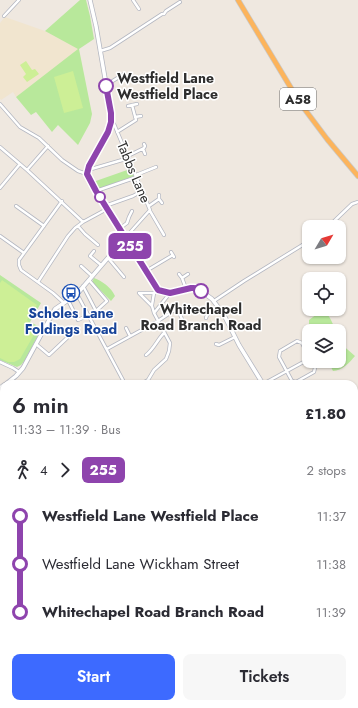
<!DOCTYPE html>
<meta charset="utf-8">
<style>
body{margin:0;font-family:Jost,sans-serif;background:#f7f7f7;color:#2b2b33;height:100vh;display:flex;flex-direction:column;font-size:15px;white-space:nowrap}
*{box-sizing:border-box;margin:0}
p{font-size:13px;color:#7c7c81}
.icon{flex:none;width:22px;height:22px;fill:none;stroke:currentColor;stroke-width:2;stroke-linecap:round;stroke-linejoin:round}
.map{position:relative;flex:1;overflow:hidden}
.details{position:absolute;left:0px;top:380px;width:358px;height:328px;display:flex;flex-direction:column;background:#fff;border-radius:12px 12px 0 0;box-shadow:0 1px 3px #0004}
.details>*{flex:none}
.badge{padding:0 8px;border-radius:6px;font-size:14px;line-height:26px}
.needle{width:26px;rotate:52deg}
.tools{position:absolute;left:302px;top:220px;display:grid;gap:8px}
.tools a{display:grid;place-items:center;width:44px;height:44px;border-radius:8px;background:#fff;box-shadow:0 1px 3px #0004;font-size:20px}
.map>.badge{position:absolute;translate:-50% -50%;box-shadow:0 0 0 2px #fff}
.legs{display:flex;align-items:center;gap:6px;height:44px;padding:0 12px;font-size:13px}
.legs p{margin-inline-start:auto}
.headline{display:flex;align-items:center;justify-content:space-between;height:68px;padding:0 12px}
h1{font-size:22px;font-weight:600;line-height:30px}
.cta{display:flex;gap:8px;margin-top:auto;padding:8px 12px}
.cta a{flex:1;height:46px;border-radius:8px;background:#3d6aff;color:#fff;font-size:16px;font-weight:600;line-height:46px;text-align:center}
.cta a+a{background:#f7f7f7;color:#2b2b33}
ul{padding:0 12px;list-style:none}
li{display:flex;align-items:center;gap:14px;height:48px;font-size:15px}
li i{display:grid;place-items:center;width:6px;height:100%;margin:0 5px;background:currentColor}
li i::after{content:'';width:10px;height:10px;margin:-5px;border:3px solid;border-radius:50%;background:#fff}
li p{margin-inline-start:auto}
li:first-child i{background:linear-gradient(#0000 50%,currentColor 0)}
li:last-child i{background:linear-gradient(currentColor 50%,#0000 0)}
.map>svg:first-child{display:block}
</style>
<div class="map">
<svg width="358" height="708" viewBox="0 0 358 708">
<rect width="100%" height="100%" fill="#efe8e0"/>
<path fill="#f1e5cf" d="M5,17L45,31L79,49L16,97L13,92L1,100L0,99V23Z"/>
<path fill="#b8e89b" d="M80,0H86L90,16L94,39L79,49L92,114L90,123L78,145L58,125L52,132L36,112L31,115L16,97L78,49L45,31Z
M130,169L134,176L98,189L93,182Z
M0,275L41,303L30,322L42,328L25,360L21,365L17,367L0,360Z
M94,278C102,281 111,287 115,296L111,301L92,282Z
M321,311C330,313 332,323 336,331H312L309,326V320Z
M339,341L340,343L355,356C350,362 342,371 333,371L328,361H339Z"/>
<path fill="#c9dab6" d="M354,434L358,439V483L354,486Z"/>
<path fill="#cdef96" d="M26,61L32,70L35,69L39,74L27,82L23,77L26,74L20,65Z
M73,71L83,108L64,113L54,77Z
M2,280L37,305L27,320L33,327L35,333L20,359L14,362H8L0,358V283Z"/>
<g fill="none" stroke-linecap="round" stroke-linejoin="round">
<defs>
<path id="minor" d="M133,0L139,9
M4,16L19,0
M100,51L110,48L162,14H164L166,11L180,2
M106,84L111,82L124,74
M0,104L20,127L39,138L62,160L78,171L87,174
M128,106L137,104
M135,117L141,116
M111,122L114,124L150,210L125,238
M117,132L136,120L132,105
M0,147L27,170L83,222
M143,149L145,154
M128,156L144,148L145,146L144,144
M27,170L48,146
M88,170L129,158
M136,175L156,167
M0,188L20,164
M96,191L137,177
M159,195V199L162,203
M62,201L19,260V265L21,270L53,293L64,303
M16,206L44,226
M105,206L133,196L142,191
M149,206L159,199
M150,211L164,235
M78,226L85,234L98,245
M328,227L352,204L358,202
M119,229L127,223L129,217L132,211
M0,236L24,253
M94,251L90,256L101,265
M171,252L174,257
M108,258L124,277
M81,266L92,276
M146,271L173,255
M179,274L182,278
M38,282L68,236L75,228L83,222L107,209
M83,286L96,311L107,301L89,280
M186,289L185,286L182,278L188,274
M139,293L152,306L154,313L170,343L169,351L166,359L154,370L148,380L141,384
M139,293H154
M77,294L125,384
M68,300L78,320L89,315
M214,301L244,281L309,241
M152,305L154,293L158,290
M205,310L207,315L206,318
M154,313L170,293
M207,315L219,308
M126,328L130,336
M36,344L49,355L67,338
M216,344L219,345L235,337
M107,349L158,321L176,309L179,312L186,329
M146,355C154,349 157,340 164,333
M309,357L302,343L297,341L280,351L279,357L292,381L296,382L314,372L315,368L311,361
M0,362L13,368L19,372
M263,384L309,359"/>
<path id="secondary" d="M90,0L96,26L111,113V122L108,132L89,166L87,174L96,191L158,290L170,293L193,288L201,291L212,299L224,315L239,345L263,384
M6,384L16,376L23,368L55,309L77,294L125,238
M0,388L4,385
M354,546L358,554"/>
<path id="trunk" d="M238,0L247,15L300,103L327,139L358,176"/>
<path id="motorway" d="M354,679L358,678
M354,688H358
M0,692H4
M0,698L4,699
M85,704C126,707 166,706 206,704"/>
</defs>
<use href="#minor" stroke="#b4b7c1" stroke-width="4"/>
<use href="#secondary" stroke="#b4b7c1" stroke-width="5"/>
<use href="#trunk" stroke="#c9c9c9" stroke-width="6"/>
<use href="#motorway" stroke="#c9c9c9" stroke-width="6"/>
<use href="#minor" stroke="#fff" stroke-width="2.5"/>
<use href="#secondary" stroke="#fff" stroke-width="3.5"/>
<use href="#trunk" stroke="#fcb45c" stroke-width="4.5"/>
<use href="#motorway" stroke="#ff9b5b" stroke-width="4.5"/>
</g>
<g fill="none" stroke-linecap="round" stroke-linejoin="round">
<defs>
<path id="line-1" d="M106,86L111,113V122L108,132L89,166L87,174L96,191L158,290L170,293L191,288H194L201,291"/>
</defs>
<use href="#line-1" stroke="#fff" stroke-width="9"/>
<use href="#line-1" stroke="#8e44ad" stroke-width="6"/>
</g>
<defs>
<symbol id="bus-ring" viewBox="-11 -11 22 22"><circle r="9.5" fill="#fff" stroke="#1a4fb4" stroke-width="1.5"/><path d="M-5-6H5V4H4V6H2V4H-2V6H-4V4H-5ZM-3.5-4V0h7V-4ZM-3.5 1.2v1.5H-2V1.2ZM2 1.2v1.5H3.5V1.2Z" fill="#1a4fb4"/></symbol>
</defs>
<g fill-rule="evenodd">
<use href="#bus-ring" x="61" y="283" width="20" height="20"/>
</g>
<g fill="#fff" stroke="#8e44ad" stroke-width="2">
<circle cx="106" cy="86" r="7"/>
<circle cx="100" cy="197" r="5"/>
<circle cx="201" cy="291" r="7"/>
</g>
<g text-anchor="middle" dominant-baseline="central" stroke-width="3" stroke-linejoin="round" paint-order="stroke">
<rect fill="#fff" stroke="#6d6d6d" stroke-width="1" x="280" y="88" width="36" height="22" rx="3"/>
<g font-size="13" font-weight="bold" fill="#2e2e2e">
<text x="298" y="99">A58</text>
</g>
<g font-size="14" font-weight="bold" fill="#2e2e2e" stroke="#fff" text-anchor="start">
<text x="117" y="78">Westfield Lane<tspan x="117" dy="16">Westfield Place</tspan></text>
<text x="201" y="309" text-anchor="middle">Whitechapel<tspan x="201" dy="16">Road Branch Road</tspan></text>
</g>
<g font-size="14" fill="#2e2e2e" stroke="#fff">
<text transform="translate(134 172) rotate(67)">Tabbs Lane</text>
</g>
<g font-size="14" font-weight="bold" fill="#164399" stroke="#fff">
<text x="71" y="313">Scholes Lane<tspan x="71" dy="16">Foldings Road</tspan></text>
</g>
</g>
</svg>
<div class="tools">
<a><svg class="needle" viewBox="-14 -14 28 28"><path d="M0-13l5 13h-10z" fill="#e53935"/><path d="M0 13l5-13h-10z" fill="#7c7c81"/></svg></a>
<a><svg class="icon" aria-label="locate" viewBox="0 0 24 24"><circle cx="12" cy="12" r="6"/><path d="M12 2v4M12 18v4M2 12h4M18 12h4"/></svg></a>
<a><svg class="icon" aria-label="layers" viewBox="0 0 24 24"><path d="M12 4l9 5-9 5-9-5zM3 14l9 5 9-5"/></svg></a>
</div>
<b class="badge" style="left:130px;top:246px;background:#8e44ad;color:#fff">255</b>
<section class="details">
<div class="headline"><div><h1>6 min</h1><p>11:33 – 11:39 · Bus</p></div><b>£1.80</b></div>
<div class="legs"><svg class="icon" aria-label="walk" viewBox="0 0 24 24"><circle cx="13" cy="4" r="2"/><path d="M13 8l-2 6 4 7M11 14l-3 7M7 12l3-4h3l4 4"/></svg>4<svg class="icon" aria-label="forward" viewBox="0 0 24 24"><path d="M9 5l7 7-7 7"/></svg><b class="badge" style="background:#8e44ad;color:#fff">255</b><p>2 stops</p></div>
<ul>
<li><i style="color:#8e44ad"></i><b>Westfield Lane Westfield Place</b><p>11:37</p></li>
<li><i style="color:#8e44ad"></i><span>Westfield Lane Wickham Street</span><p>11:38</p></li>
<li><i style="color:#8e44ad"></i><b>Whitechapel Road Branch Road</b><p>11:39</p></li>
</ul>
<div class="cta"><a>Start</a><a>Tickets</a></div>
</section>
</div>
